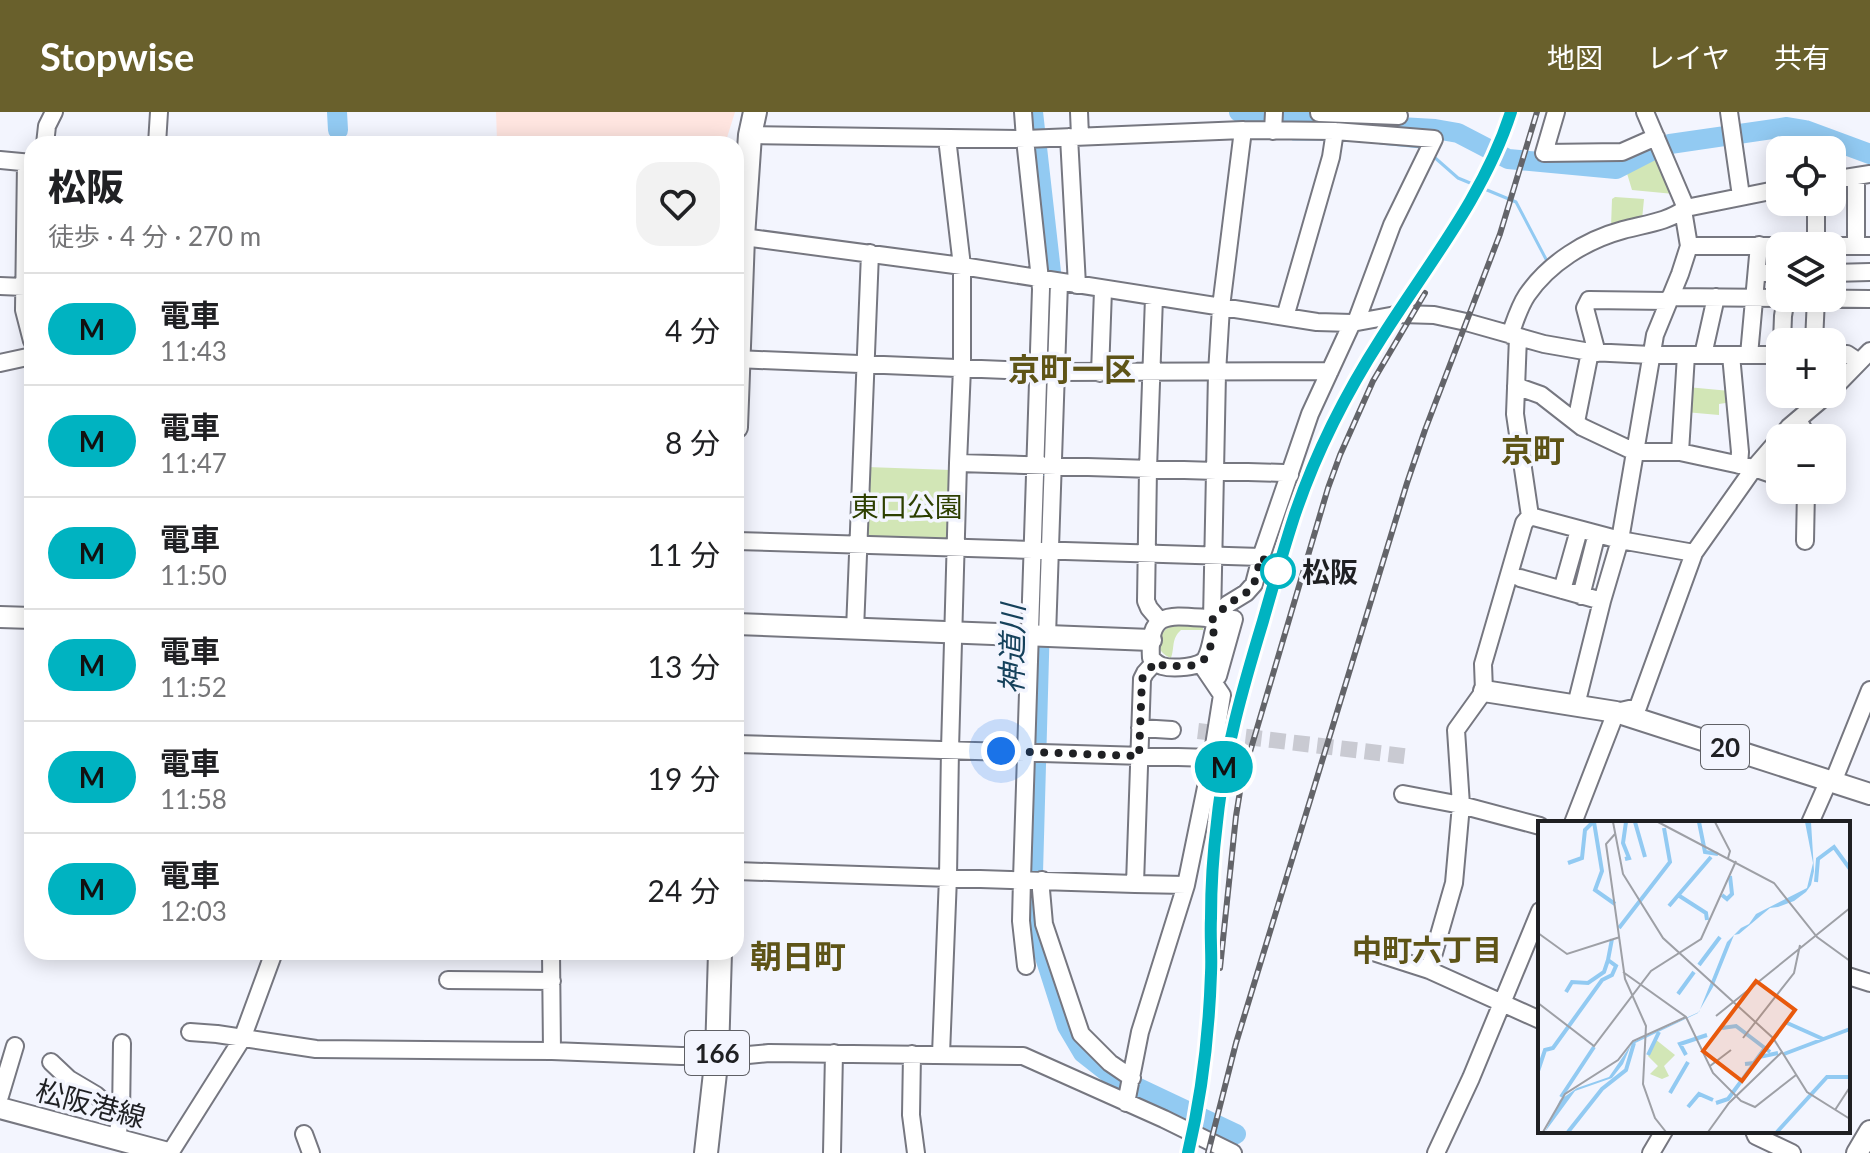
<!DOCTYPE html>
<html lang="ja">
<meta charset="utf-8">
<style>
body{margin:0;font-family:Lato,"Noto Sans JP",sans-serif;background:#f2f2f2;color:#202124;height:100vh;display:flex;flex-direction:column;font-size:30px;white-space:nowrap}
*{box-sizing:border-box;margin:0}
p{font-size:26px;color:#757577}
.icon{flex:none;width:44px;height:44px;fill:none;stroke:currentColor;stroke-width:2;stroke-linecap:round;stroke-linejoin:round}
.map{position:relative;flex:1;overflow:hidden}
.sheet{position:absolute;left:24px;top:24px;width:720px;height:824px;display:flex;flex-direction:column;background:#fff;border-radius:24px;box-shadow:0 4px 20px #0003}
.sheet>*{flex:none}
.badge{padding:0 16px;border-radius:26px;font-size:28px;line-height:52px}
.tools{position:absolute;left:1766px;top:24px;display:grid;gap:16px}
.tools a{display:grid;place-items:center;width:80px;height:80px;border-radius:16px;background:#fff;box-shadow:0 4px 20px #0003;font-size:40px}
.you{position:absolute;width:40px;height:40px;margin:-20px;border:6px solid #fff;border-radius:50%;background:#1a73e8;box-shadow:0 0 0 12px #1a73e833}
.map>.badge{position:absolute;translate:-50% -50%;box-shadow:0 0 0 4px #fff}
.round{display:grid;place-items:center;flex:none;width:84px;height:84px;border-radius:24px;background:#f2f2f2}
.summary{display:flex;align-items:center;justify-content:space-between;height:136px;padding:0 24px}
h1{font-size:38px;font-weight:800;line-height:60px}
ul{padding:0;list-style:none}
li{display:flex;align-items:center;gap:24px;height:112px;padding:0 24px;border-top:2px solid #e0e0e0}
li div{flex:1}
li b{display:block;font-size:30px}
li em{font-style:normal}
li .badge{min-width:88px;font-weight:700;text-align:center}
header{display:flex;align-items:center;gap:48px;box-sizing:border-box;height:112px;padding:0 40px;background:#69602c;color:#fff}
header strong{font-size:38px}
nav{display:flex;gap:44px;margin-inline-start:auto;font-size:28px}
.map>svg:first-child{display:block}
</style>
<header>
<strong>Stopwise</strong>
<nav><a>地図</a><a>レイヤ</a><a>共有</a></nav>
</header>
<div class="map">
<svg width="1870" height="1041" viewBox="0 0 1870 1041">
<rect width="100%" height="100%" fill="#f3f5fe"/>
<path fill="#ffe5e0" d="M496,0H735L725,32H524L523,27L497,28Z"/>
<path fill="#d2e6b6" d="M1657,46L1674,82L1632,78L1626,58Z
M1615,85L1644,87L1642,108L1611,115L1612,87Z
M1687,275L1730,279L1732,290L1719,292V303L1685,300Z
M867,355L951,358L949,428L868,429L863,424Z
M1174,512L1203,514V518H1181C1171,527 1175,535 1171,546C1152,539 1157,520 1174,512Z"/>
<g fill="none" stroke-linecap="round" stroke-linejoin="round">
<path stroke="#92caf2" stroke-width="3" d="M1293,27H1329
M1380,31L1421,35L1424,37
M1433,44L1458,66L1516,90L1548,151"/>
<path stroke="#92caf2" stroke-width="20" d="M337,0L338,18
M1033,0L1051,160L1043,429
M1239,0L1258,7L1435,17L1458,21L1508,47L1616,57L1651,39L1670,32L1787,15L1805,18L1870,42
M1040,509L1033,761L1034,811L1067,914L1083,941L1111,963L1236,1022"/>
<path stroke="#c9cad2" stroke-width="16" stroke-dasharray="16 8" stroke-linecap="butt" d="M1198,619L1412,645"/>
<defs>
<path id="minor" d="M1023,0L1025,27L1041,177L1022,767L1021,809L1026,854
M1079,0L1080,24
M1556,0L1544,41L1622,40L1656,25
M1645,0L1686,96
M1729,0L1741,84
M1319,1L1399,4
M1273,19L1274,0
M750,23L1025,27L1243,18L1335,19L1434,27L1392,113L1356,210
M1069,25L1077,173
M45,32L47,14L54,0
M157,32L159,0
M0,48L32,51
M26,51L24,198L32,229
M1832,68L1870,62
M1816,90V134
M736,124L962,154L1317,210L1352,211L1401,202L1434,203L1466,210L1544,232L1590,240L1651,243H1780
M1689,134H1870
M1856,134V72
M1757,161H1780
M1832,161L1870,160
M0,174L24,175
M1154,185L1148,357L1146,489L1149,496L1160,509
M1670,185L1870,187
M1285,205L1331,45L1335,19
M1510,223C1515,209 1519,195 1527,183C1549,151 1586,128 1623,118C1645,112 1668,110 1686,96L1780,77
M1782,230L1783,204L1786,186
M1814,230L1816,186
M1597,241L1585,196L1589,188L1668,189
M1703,243L1716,185
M1731,243L1740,340L1739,353
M1749,243L1759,133
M1832,243L1847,242L1859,250
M736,247L1055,260L1330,259
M0,251L32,244
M1100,261L1103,178
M1516,274L1541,283L1582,315L1635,340H1680L1754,356L1780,365
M1832,278L1870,239
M1798,308L1805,320V326
M1576,310L1590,240
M1780,326L1789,315L1828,282
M1680,340L1686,243
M958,351L1284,361L1290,363
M1530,404L1620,428L1694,441
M736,429L1261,445
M1805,429L1806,378
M1520,466L1602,489
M1562,478L1577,425
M1581,484L1595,429
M1228,507H1234L1218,564L1213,558Z
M1212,508L1206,506C1168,503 1148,499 1151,546C1155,550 1156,552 1162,554C1172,557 1201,556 1206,546C1211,537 1212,523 1215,514L1212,508L1217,261L1221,195L1243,18
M1212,508L1228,492L1246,481L1254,472L1261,445L1310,302L1352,211
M855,518L870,141
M1047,524L1059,170
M1576,593L1602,489L1620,428L1655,223L1680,162L1689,134L1683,98
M1140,616L1172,618
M736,632L1212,646
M1833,670L1870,578
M1403,682L1461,693L1540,714
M1573,711L1616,600L1638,595L1694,441L1754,356L1780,326
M1810,711L1829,668
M736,759L1135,772L1142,567L1145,561L1155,550
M1042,768L1041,778L1044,812L1081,922L1110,951L1132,966
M1135,772L1186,773
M551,840L552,939
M1373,840L1429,858L1540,908
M1429,858L1454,771L1461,693L1456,618L1484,579L1483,552L1524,411L1530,404L1515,302L1518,225
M1848,864L1870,871
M448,868L552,869
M190,920L217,922L316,937L552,939L681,944L748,943L769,941L1023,944L1164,1007L1233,1041
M912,942L911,1003L916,1041
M941,942L948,765L950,637L958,351L962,256V154L947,26
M51,950L69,967L96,983L121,1005
M0,984L15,934
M1126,991L1140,920L1186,773L1212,646L1222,583L1201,552
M1754,1019L1756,1024L1792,1041
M304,1022L311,1041
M116,1028L121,1005L122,931
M170,1041L242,927L274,840
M832,1041L834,941
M1436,1041L1471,966L1540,799
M1651,1041L1664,1019"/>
<path id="major" d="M0,505L32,506
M736,512L1151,528
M1484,579L1616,600L1870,682
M0,996L168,1041
M1857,1041L1870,1019"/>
<path id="highway" d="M736,315L743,125L750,23L755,0
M706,1041L717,943L720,840"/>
</defs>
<use href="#minor" stroke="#767780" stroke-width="20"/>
<use href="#major" stroke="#767780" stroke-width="24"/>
<use href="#highway" stroke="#767780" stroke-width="26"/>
<use href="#minor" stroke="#fff" stroke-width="16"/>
<use href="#major" stroke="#fff" stroke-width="20"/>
<use href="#highway" stroke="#fff" stroke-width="22"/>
<defs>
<path id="rail" d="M1220,856L1236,704L1242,667L1328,376L1340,343L1373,269L1425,181
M1188,1041C1202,982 1209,922 1211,861C1212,843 1210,825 1211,806C1211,774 1213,742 1217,710C1223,643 1242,579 1261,515C1272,478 1282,441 1294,405C1315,342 1346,281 1381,225C1428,152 1484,84 1511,0
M1208,1041L1236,931L1407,371L1425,318L1500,122L1537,0"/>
</defs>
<use href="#rail" stroke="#636469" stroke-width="6"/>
<use href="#rail" stroke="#f3f5fe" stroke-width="3" stroke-dasharray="9" stroke-linecap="butt"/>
</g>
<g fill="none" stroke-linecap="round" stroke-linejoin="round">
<defs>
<path id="line" d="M1188,1041C1202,982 1209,922 1211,861C1212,843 1210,825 1211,806C1211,774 1213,742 1217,710C1224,641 1243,575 1263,509C1273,474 1283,439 1294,405C1315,342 1346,281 1382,225C1428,152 1484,84 1511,0"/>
</defs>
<use href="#line" stroke="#fff" stroke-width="18"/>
<use href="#line" stroke="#00b3c1" stroke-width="12"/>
<path stroke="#1f2023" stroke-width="8" stroke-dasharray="0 14.4" d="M1001,639L1139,644L1142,567L1155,550C1163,555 1171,554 1181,554C1211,555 1209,538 1215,514L1212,508L1228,492L1246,481L1254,472L1261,445L1278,459"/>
</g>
<circle fill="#fff" stroke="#00b3c1" stroke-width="4" cx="1278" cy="459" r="16"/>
<g text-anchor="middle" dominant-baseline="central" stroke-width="7" stroke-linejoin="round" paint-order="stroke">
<g fill="#f3f5fe" stroke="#5f6065" stroke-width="2">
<rect x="1701" y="613" width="48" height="44" rx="6"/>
<rect x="685" y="919" width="64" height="44" rx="6"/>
</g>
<g font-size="26" font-weight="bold" fill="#1f2023">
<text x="1725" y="635">20</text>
<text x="717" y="941">166</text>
</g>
<g font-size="28" fill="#2d3f00" stroke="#f3f5fe">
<text x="907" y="394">東口公園</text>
</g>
<g font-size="28" font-weight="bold" fill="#1f2023" stroke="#f3f5fe" text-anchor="start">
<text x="1302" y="459">松阪</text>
</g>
<g font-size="28" fill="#1f2023" stroke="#f3f5fe">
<text transform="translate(91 991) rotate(15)">松阪港線</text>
</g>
<g font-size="30" font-style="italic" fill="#15415b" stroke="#f3f5fe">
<text transform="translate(1011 537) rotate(-89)">神道川</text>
</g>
<g font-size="30" font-weight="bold" fill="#5e5417" stroke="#f3f5fe">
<text x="1427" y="837">中町六丁目</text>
</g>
<g font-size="32" font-weight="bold" fill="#5e5417" stroke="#f3f5fe">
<text x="1072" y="256">京町一区</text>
<text x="1533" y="337">京町</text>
<text x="798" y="843">朝日町</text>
</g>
</g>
<g transform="translate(1538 709)">
<rect width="312" height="312" fill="#f3f5fe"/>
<path d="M117,218L137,234L126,245L131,255L124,258L112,253L120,245L110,235Z" fill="#d2e6b6"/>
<path d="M267,1H273L276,50L273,64L268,71L256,80L240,86L232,87L201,113L196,114L175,166L160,192L93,224L85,243L74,257L37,270L7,311L22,279L39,267L71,256L95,221L161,191L189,121L203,107L211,103L218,93L269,67L275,42Z" fill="#92caf2"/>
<path fill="none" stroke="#92caf2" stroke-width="4" d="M56,1L64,50L57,69L77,83M97,1L107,36M161,1L167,31L180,33M87,38L91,37L85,22L88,1M30,42L44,37L47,9L55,1M278,61L280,38L296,26L312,48M140,74L168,92L169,99M184,74L189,78L194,73L192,55M131,85L173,36M81,107L132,41L126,7M0,115V152M0,121V148M161,144L182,116M0,161V208M28,171L34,161L50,162L66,151L70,139M140,173L156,151M247,201L285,218M184,207L198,205L232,231M246,233L312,208M110,234L121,211M148,234L142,223L169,214M207,243L216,242L227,227M0,250L7,229L15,227L64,159L74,154L78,145L70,139L74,118M132,272L150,241M23,276L56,226M178,282L190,278L221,236L240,232M150,286L161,273L175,279M30,311L64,268L88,249L96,222M239,311L289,256H312"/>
<path fill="none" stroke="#9ea0a6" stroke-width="2" d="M75,1L85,53L125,117L235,217L244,231L191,282L170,311M120,1L236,62L279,116L312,140M177,1L192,30L190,37M77,13L68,23L87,158L108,205L105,263L117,297L128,311M0,112L29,133L82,116M85,151L148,196L175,252L203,280L217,286L258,254M0,182L56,225L113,150L163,118L198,40M178,195L312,87M205,217L256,152L262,124M244,231L269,271L312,298M172,245L193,229M297,289L312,266M5,311L27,273L80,239L95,220L148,196"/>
<path fill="#e8590c" fill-opacity="0.15" stroke="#e8590c" stroke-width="4" d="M218,160L257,189L204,260L165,230Z"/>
<rect width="312" height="312" fill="none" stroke="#1f2023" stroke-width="4"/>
</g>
</svg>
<div class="tools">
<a><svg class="icon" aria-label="locate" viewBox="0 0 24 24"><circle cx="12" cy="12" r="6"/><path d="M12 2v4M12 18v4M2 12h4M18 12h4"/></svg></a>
<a><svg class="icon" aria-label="layers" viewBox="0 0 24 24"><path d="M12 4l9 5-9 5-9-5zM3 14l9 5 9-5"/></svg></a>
<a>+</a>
<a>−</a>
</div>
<div class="you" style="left:1001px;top:639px"></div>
<b class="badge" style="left:1224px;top:655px;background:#00b3c1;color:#111">M</b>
<section class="sheet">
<div class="summary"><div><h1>松阪</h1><p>徒歩 · 4 分 · 270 m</p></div><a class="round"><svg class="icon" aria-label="heart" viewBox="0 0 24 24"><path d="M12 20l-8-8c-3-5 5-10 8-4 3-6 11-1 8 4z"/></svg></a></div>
<ul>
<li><span class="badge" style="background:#00b3c1;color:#111">M</span><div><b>電車</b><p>11:43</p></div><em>4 分</em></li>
<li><span class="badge" style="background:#00b3c1;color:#111">M</span><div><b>電車</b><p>11:47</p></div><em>8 分</em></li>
<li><span class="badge" style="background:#00b3c1;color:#111">M</span><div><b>電車</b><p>11:50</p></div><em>11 分</em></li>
<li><span class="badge" style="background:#00b3c1;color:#111">M</span><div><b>電車</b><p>11:52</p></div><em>13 分</em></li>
<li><span class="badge" style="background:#00b3c1;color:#111">M</span><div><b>電車</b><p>11:58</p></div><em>19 分</em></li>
<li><span class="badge" style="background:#00b3c1;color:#111">M</span><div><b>電車</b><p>12:03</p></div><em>24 分</em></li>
</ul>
</section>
</div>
